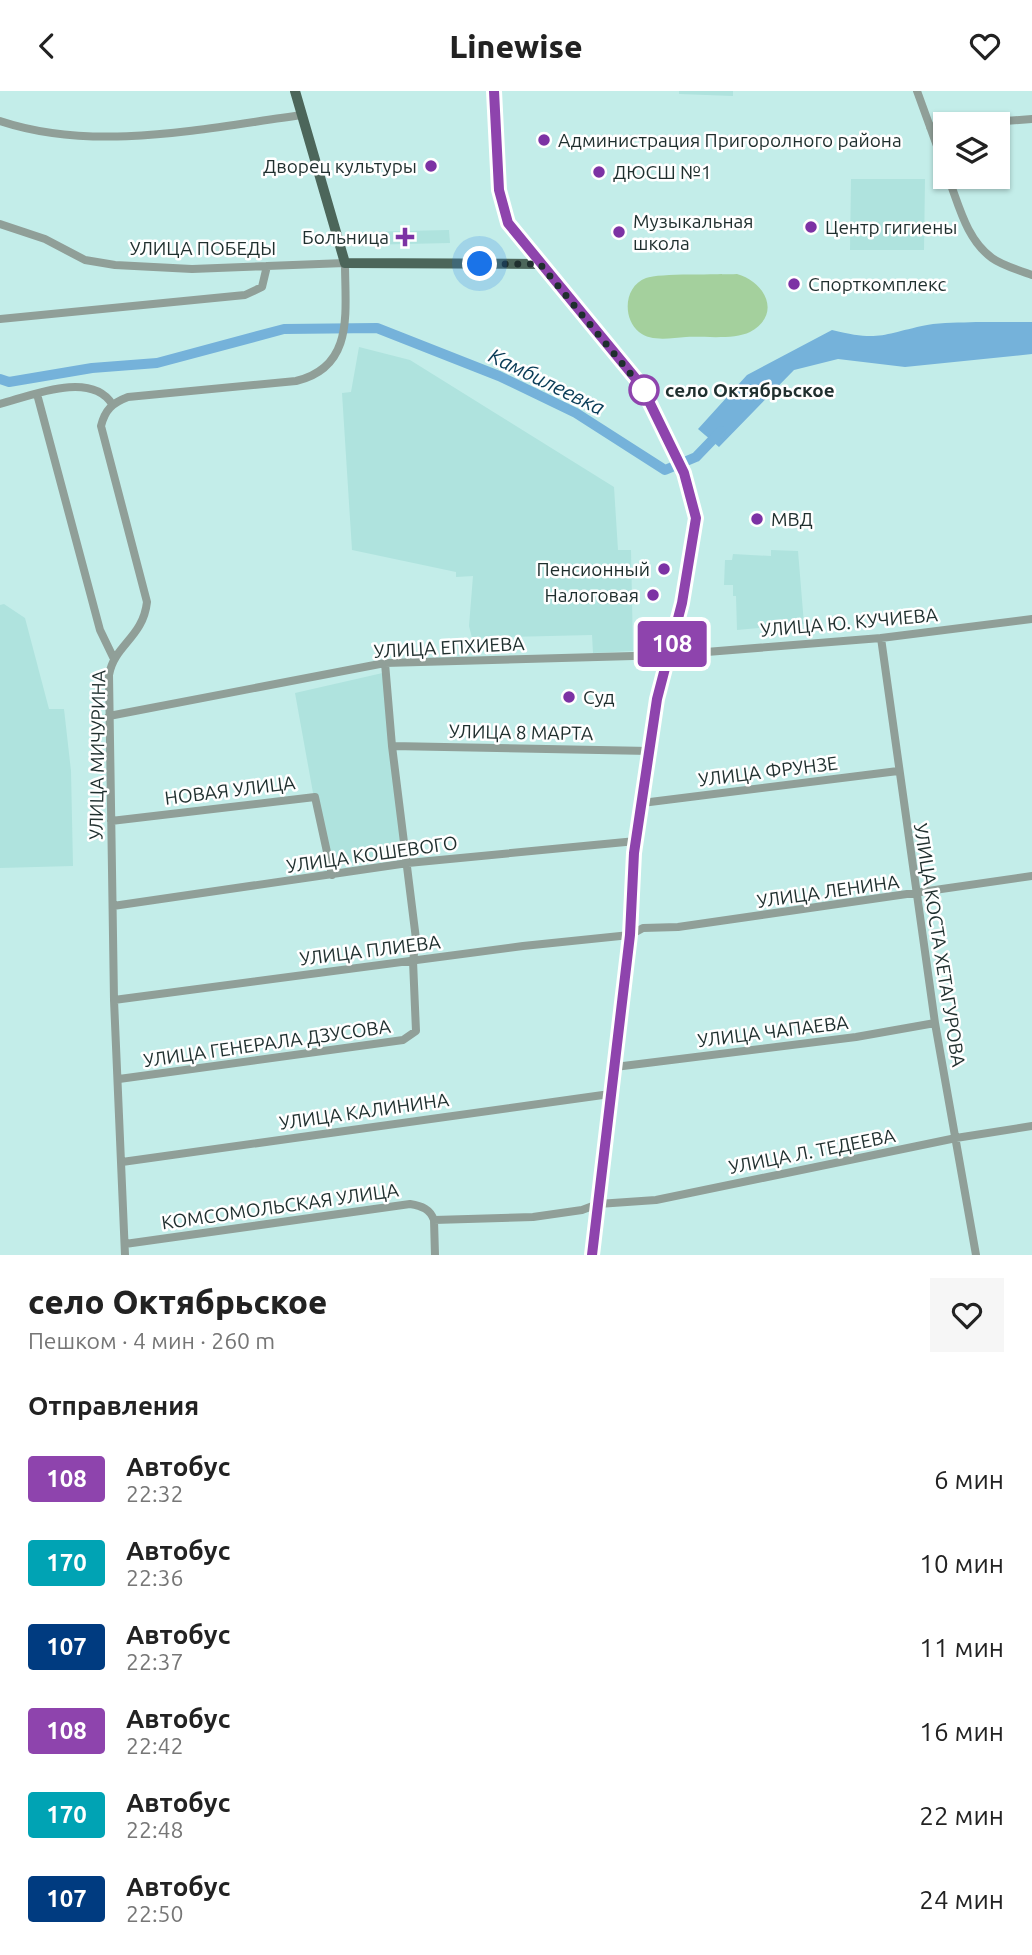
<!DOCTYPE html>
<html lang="ru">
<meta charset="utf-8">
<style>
body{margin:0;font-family:Ubuntu,sans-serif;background:#f6f6f6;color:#222;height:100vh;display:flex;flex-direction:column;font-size:26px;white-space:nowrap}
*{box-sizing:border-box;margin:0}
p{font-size:23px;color:#767676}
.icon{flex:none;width:38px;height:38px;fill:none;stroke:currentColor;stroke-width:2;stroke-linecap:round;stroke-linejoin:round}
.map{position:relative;height:1164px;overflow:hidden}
.side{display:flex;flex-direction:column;background:#fff;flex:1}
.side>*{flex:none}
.badge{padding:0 14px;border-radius:5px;font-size:24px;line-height:46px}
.fabs{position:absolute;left:933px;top:21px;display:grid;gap:14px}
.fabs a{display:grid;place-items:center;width:77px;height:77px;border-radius:0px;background:#fff;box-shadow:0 2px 5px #0004;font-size:35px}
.you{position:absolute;width:35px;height:35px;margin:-18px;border:5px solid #fff;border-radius:50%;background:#1a73e8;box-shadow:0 0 0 10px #1a73e833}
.map>.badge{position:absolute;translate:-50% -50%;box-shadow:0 0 0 4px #fff}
h2{padding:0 28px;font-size:26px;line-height:63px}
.round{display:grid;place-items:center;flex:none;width:74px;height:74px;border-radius:0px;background:#f6f6f6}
.headline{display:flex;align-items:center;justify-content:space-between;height:119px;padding:0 28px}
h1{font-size:33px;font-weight:800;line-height:52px}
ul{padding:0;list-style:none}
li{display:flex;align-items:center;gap:21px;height:84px;padding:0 28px}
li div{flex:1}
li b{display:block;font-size:26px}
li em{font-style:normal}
li .badge{min-width:77px;font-weight:700;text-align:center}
header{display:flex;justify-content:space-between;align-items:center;height:91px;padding:0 28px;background:#fff;font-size:32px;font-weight:800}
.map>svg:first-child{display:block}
</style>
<header><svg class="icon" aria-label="back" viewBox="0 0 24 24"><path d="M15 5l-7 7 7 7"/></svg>Linewise<svg class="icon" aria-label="heart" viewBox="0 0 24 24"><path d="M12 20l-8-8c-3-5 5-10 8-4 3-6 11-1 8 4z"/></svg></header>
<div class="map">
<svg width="1032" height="1164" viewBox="0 0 1032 1164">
<rect width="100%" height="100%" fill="#c3ede9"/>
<path fill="#afe3de" d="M679,0H733V5L679,3Z
M851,88H925L924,159H850Z
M449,139L450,152L361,154V141Z
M359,256L410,269L614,396L618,459H631L633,560L593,562L592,544L472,547L469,535L473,485L456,486V481L352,459L342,302L351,301Z
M771,459L798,460L804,533L737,539L736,505H733V494H724L725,469H732L733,463L771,465Z
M4,513L25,527L49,618H64L71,680L73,775L0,777V514Z
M387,581L402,766L326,774L295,602Z"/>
<path fill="#a4d09d" d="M737,183C766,191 782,224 750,241C734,249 704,245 686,246C671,247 651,251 639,241C622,227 624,195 646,187C659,182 719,184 737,183Z"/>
<path fill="#75b2da" d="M976,231H1032V263L905,276L838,268L794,279L719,356L698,338L747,284L832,239C880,251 882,243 927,234C943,231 960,232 976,231Z"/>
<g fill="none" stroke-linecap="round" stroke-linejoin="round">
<path stroke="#75b2da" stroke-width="10" d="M0,288L9,291L92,277L157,272L284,238L377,237L499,285L576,322L665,379L696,366L721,340"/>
<path stroke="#909f98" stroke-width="8" d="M917,0L945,77
M0,30C96,62 205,37 302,24
M967,33L1032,28
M930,36L945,35
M948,86C959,114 966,148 992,167C1003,175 1019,179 1032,184
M0,133L45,148L85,169L115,174L192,178L345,172C345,221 355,276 296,290L128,306C112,312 105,319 101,335L147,511C143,547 114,554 109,584L114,909L125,1164
M0,228L245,204L262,196L267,175
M37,303L100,539L114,568
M0,313C30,305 91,279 112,313
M881,547L935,932L976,1164
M109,625L385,572L669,564L881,547L1032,528
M392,655L650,660
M642,712L898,680
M111,730L315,706L332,784
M113,815L408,772L636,750
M114,909L523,855L630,844L643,837L678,836L1032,785
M615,976L856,946L935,932
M119,988L403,949L416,940L413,870L416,848L392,655L385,572
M122,1071L610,1003
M434,1129L435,1164
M125,1153L410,1113C422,1115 430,1118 434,1129L533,1126L582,1119L598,1113L656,1109L956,1047L1032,1035"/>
<path stroke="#4c665a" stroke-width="10" d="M295,0L345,172L540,173
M494,0L499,99L508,132L641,294L684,382L696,427L682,512L657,608L634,762L630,844L592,1164"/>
</g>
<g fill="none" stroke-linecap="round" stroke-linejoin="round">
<defs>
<path id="line" d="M494,0L499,99L508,132L641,294L684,382L696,427L682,512L657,608L634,762L630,844L592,1164"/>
</defs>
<use href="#line" stroke="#fff" stroke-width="16"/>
<use href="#line" stroke="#8e44ad" stroke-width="10"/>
<path stroke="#1f2f2e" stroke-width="7" stroke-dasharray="0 12.6" d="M480,173H540L644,299"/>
</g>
<g fill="#7c32a4" stroke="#fff" stroke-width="2.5">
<circle cx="544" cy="49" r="7"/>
<circle cx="431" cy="75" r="7"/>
<circle cx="599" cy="81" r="7"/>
<circle cx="811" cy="136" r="7"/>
<circle cx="619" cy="141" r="7"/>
<path d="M401.5 135.5h7v7h7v7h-7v7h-7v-7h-7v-7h7z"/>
<circle cx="794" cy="193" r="7"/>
<circle cx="757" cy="428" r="7"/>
<circle cx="664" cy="478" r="7"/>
<circle cx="653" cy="504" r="7"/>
<circle cx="569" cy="606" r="7"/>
</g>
<circle fill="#fff" stroke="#8e44ad" stroke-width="3.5" cx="644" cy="299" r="14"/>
<g text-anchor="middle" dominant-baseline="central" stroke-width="5" stroke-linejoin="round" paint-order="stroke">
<g font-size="19" fill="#1f2f2e" stroke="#fff" text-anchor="start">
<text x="558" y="49">Администрация Пригоролного района</text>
<text x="417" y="75" text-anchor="end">Дворец культуры</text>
<text x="613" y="81">ДЮСШ №1</text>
<text x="633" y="130">Музыкальная<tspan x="633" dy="22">школа</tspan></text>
<text x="825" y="136">Центр гигиены</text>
<text x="389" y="146" text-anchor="end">Больница</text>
<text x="808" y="193">Спорткомплекс</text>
<text x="771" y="428">МВД</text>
<text x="650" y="478" text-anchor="end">Пенсионный</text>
<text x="639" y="504" text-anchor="end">Налоговая</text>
<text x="583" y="606">Суд</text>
</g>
<g font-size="19" fill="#1f2f2e" stroke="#fff">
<text x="203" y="157">УЛИЦА ПОБЕДЫ</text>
<text transform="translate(849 531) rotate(-5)">УЛИЦА Ю. КУЧИЕВА</text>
<text transform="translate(449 556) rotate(-3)">УЛИЦА ЕПХИЕВА</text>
<text transform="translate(521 641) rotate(1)">УЛИЦА 8 МАРТА</text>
<text transform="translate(97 664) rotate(-89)">УЛИЦА МИЧУРИНА</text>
<text transform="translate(768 680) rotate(-7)">УЛИЦА ФРУНЗЕ</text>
<text transform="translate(230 699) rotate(-7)">НОВАЯ УЛИЦА</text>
<text transform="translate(372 763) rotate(-8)">УЛИЦА КОШЕВОГО</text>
<text transform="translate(828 800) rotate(-8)">УЛИЦА ЛЕНИНА</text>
<text transform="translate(940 854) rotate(81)">УЛИЦА КОСТА ХЕТАГУРОВА</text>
<text transform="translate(370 859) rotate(-7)">УЛИЦА ПЛИЕВА</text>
<text transform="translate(773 940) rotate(-7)">УЛИЦА ЧАПАЕВА</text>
<text transform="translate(267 952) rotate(-8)">УЛИЦА ГЕНЕРАЛА ДЗУСОВА</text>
<text transform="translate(364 1020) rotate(-8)">УЛИЦА КАЛИНИНА</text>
<text transform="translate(812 1060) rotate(-11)">УЛИЦА Л. ТЕДЕЕВА</text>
<text transform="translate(280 1115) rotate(-8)">КОМСОМОЛЬСКАЯ УЛИЦА</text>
</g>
<g font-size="19" font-weight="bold" fill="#1f2f2e" stroke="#fff" text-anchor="start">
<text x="665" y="299">село Октябрьское</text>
</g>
<g font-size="21" font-style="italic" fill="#093c57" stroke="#fff">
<text transform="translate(547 290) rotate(26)">Камбилеевка</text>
</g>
</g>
</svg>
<div class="fabs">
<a><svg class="icon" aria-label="layers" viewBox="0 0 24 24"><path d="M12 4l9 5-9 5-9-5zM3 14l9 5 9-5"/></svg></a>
</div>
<div class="you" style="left:480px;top:173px"></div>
<b class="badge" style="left:672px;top:553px;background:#8e44ad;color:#fff">108</b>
</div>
<section class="side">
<div class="headline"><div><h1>село Октябрьское</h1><p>Пешком · 4 мин · 260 m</p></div><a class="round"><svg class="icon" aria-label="heart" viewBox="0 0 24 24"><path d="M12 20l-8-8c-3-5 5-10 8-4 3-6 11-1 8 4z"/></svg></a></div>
<h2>Отправления</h2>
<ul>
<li><span class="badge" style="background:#8e44ad;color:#fff">108</span><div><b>Автобус</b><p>22:32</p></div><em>6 мин</em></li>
<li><span class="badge" style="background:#00a3b4;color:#fff">170</span><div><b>Автобус</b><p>22:36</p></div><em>10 мин</em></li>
<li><span class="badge" style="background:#003b80;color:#fff">107</span><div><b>Автобус</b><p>22:37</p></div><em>11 мин</em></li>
<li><span class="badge" style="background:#8e44ad;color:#fff">108</span><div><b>Автобус</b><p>22:42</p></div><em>16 мин</em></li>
<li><span class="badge" style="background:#00a3b4;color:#fff">170</span><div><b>Автобус</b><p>22:48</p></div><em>22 мин</em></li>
<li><span class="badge" style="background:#003b80;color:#fff">107</span><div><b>Автобус</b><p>22:50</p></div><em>24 мин</em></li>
</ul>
</section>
